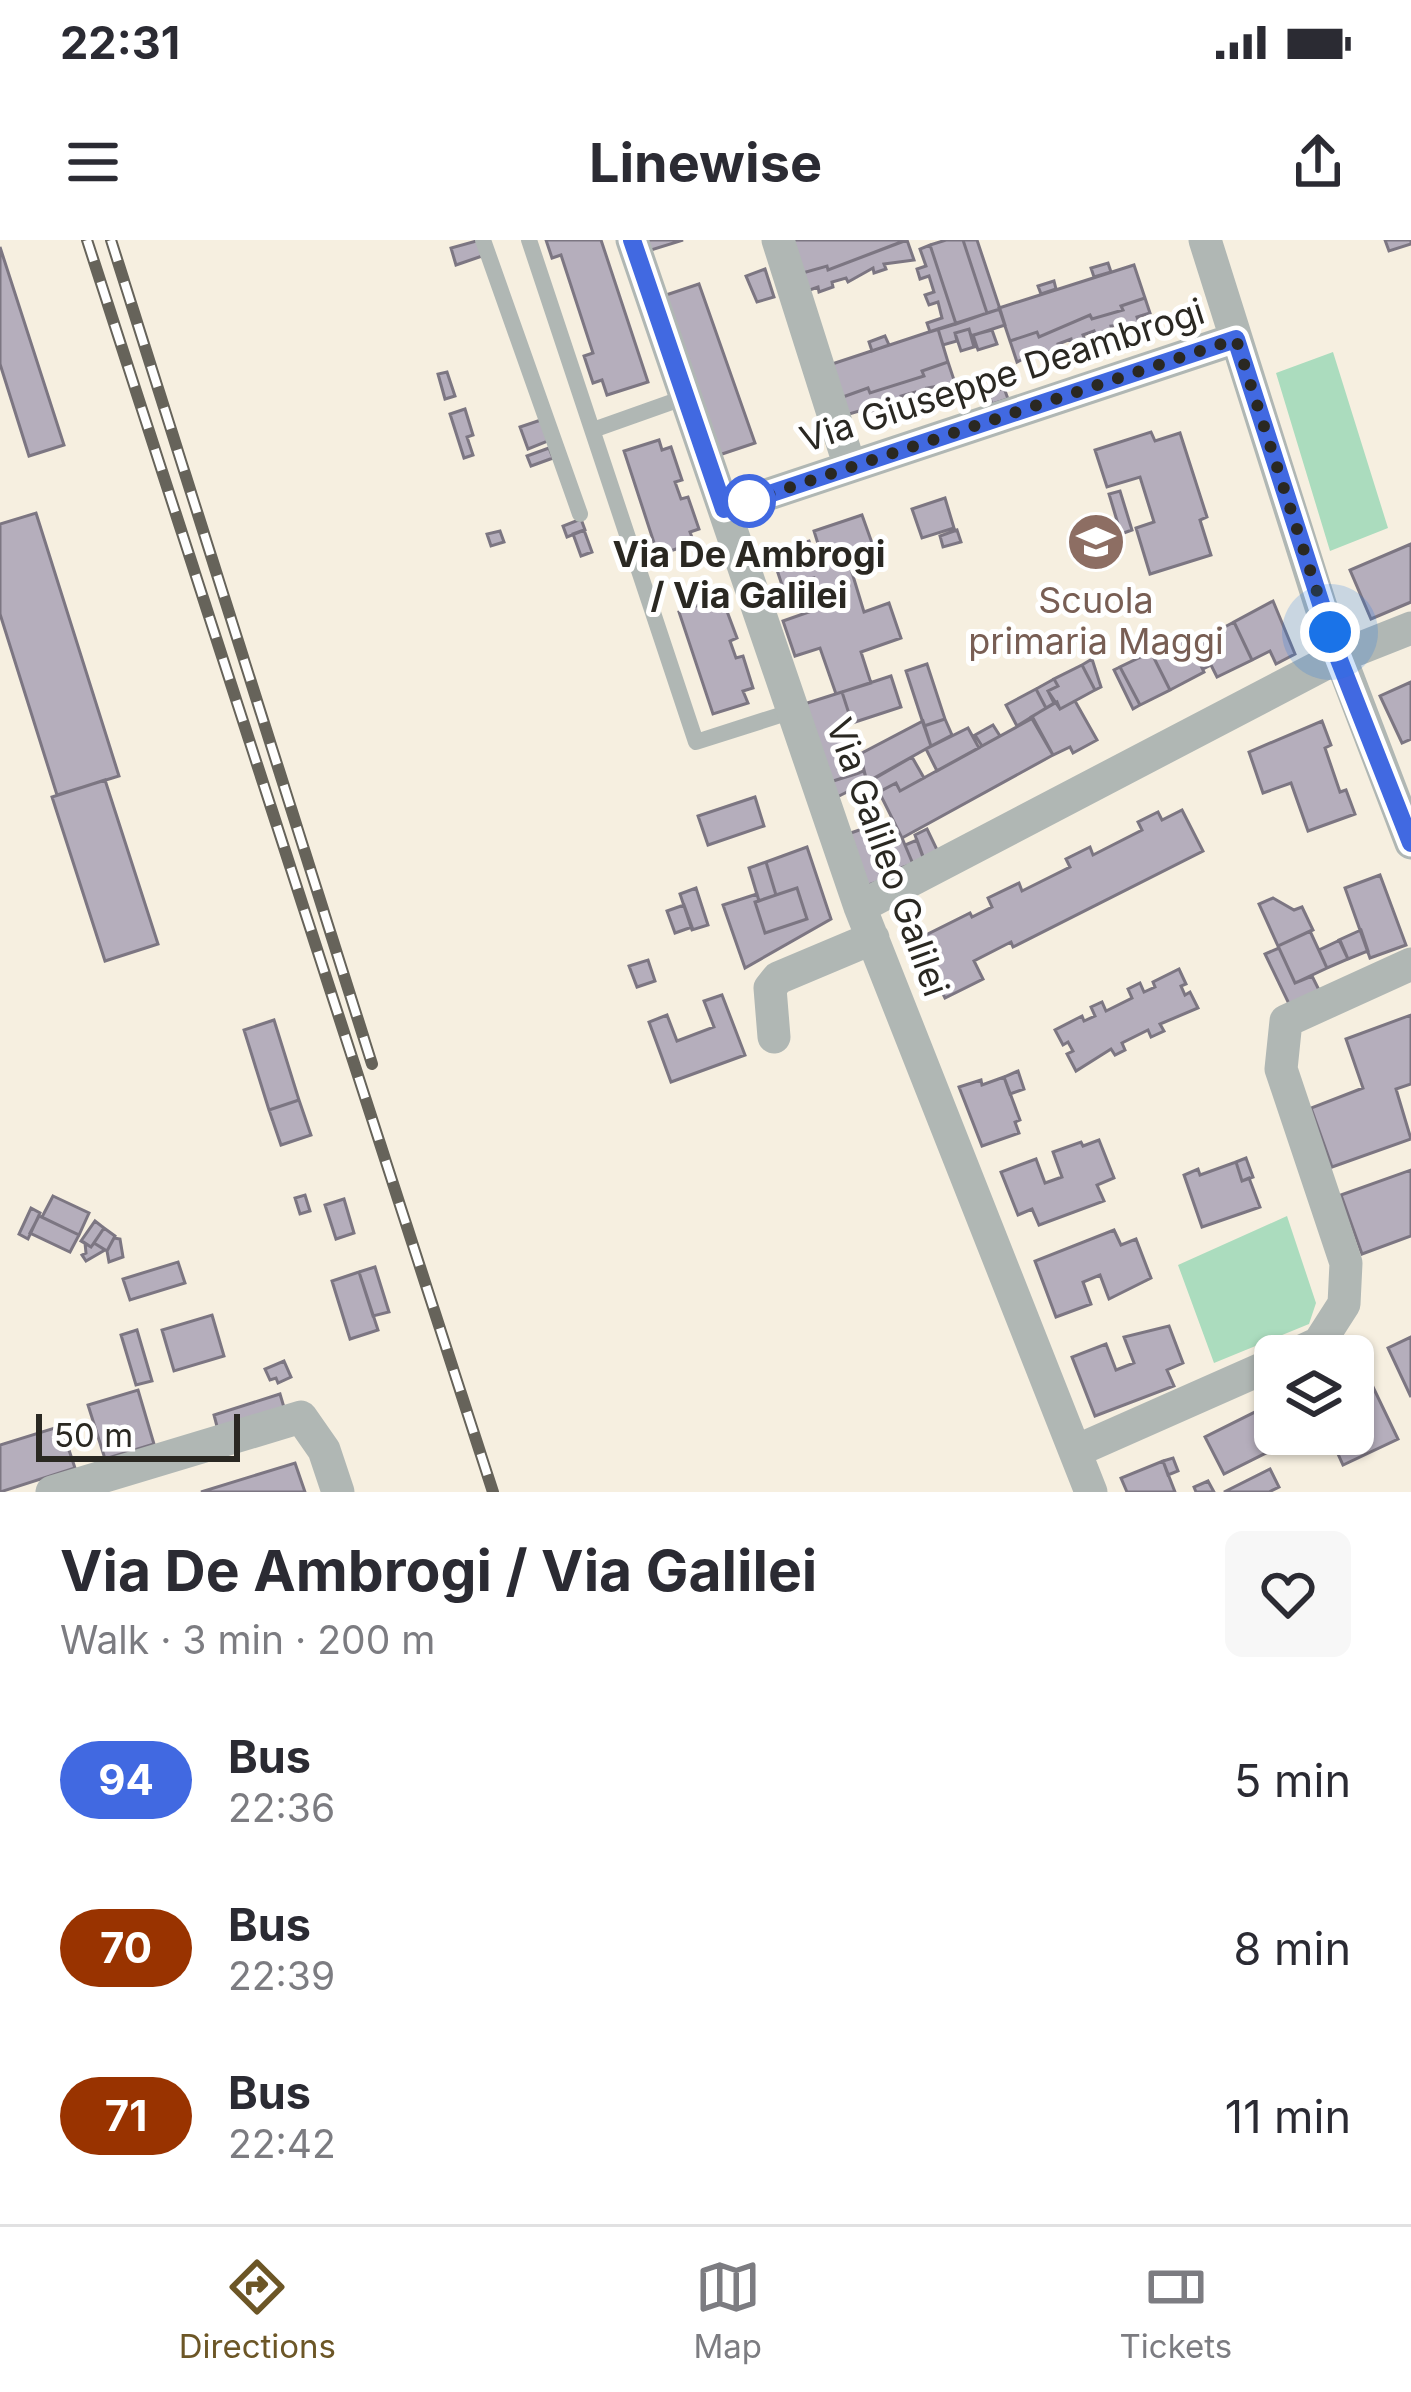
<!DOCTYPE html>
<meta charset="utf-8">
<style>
body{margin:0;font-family:Inter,sans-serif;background:#f7f7f7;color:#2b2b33;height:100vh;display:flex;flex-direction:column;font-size:45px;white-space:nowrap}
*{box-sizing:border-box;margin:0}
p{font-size:39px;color:#7c7c81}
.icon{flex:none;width:66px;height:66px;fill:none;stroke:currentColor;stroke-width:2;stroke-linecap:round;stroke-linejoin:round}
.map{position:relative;height:1252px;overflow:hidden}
.panel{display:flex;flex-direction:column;background:#fff;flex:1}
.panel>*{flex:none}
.badge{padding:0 24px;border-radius:39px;font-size:42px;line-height:78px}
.buttons{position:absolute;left:1254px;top:1095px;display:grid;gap:24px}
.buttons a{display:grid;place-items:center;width:120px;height:120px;border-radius:18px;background:#fff;box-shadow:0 3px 9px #0004;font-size:60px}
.scale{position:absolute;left:36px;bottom:30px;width:204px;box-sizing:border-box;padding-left:12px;border:6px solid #2a2822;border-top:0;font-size:33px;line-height:42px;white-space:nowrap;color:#2a2822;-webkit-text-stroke:9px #fff;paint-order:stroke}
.you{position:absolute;width:60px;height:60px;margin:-30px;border:9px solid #fff;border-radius:50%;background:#1a73e8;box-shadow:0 0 0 18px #1a73e833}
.map>.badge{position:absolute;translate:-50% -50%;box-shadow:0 0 0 6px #fff}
.round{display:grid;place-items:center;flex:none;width:126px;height:126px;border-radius:18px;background:#f7f7f7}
.summary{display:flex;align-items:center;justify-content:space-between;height:204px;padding:0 60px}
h1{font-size:57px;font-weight:700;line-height:90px}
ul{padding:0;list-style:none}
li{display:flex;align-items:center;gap:36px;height:168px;padding:0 60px}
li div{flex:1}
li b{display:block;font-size:45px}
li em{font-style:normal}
li .badge{min-width:132px;font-weight:700;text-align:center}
.status{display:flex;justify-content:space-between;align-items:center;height:84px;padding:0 60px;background:#fff;direction:ltr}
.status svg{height:33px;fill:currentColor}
header{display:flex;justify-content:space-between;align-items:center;height:156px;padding:0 60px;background:#fff;font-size:54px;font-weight:700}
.tab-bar{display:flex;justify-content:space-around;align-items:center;height:168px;border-top:3px solid #e1e1e2;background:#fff;font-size:33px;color:#7c7c81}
.tab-bar a{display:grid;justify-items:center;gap:6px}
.tab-bar .selected{color:#6c5626}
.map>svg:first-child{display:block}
</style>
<div class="status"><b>22:31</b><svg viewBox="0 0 49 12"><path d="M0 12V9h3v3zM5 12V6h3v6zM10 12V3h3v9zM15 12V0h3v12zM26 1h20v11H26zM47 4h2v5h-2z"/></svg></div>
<header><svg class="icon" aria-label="menu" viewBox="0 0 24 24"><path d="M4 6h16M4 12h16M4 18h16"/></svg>Linewise<svg class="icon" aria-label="share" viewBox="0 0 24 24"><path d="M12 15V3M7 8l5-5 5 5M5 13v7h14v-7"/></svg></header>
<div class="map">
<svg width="1411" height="1252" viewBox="0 0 1411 1252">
<rect width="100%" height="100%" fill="#f6efe0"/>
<path fill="#abdcbe" d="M1333,112L1388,288L1330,311L1276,133Z
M1287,976L1316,1063L1309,1084L1214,1123L1178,1025Z"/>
<path fill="#b5aebc" stroke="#7c7682" stroke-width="3" d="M480,0L485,15L456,25L451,8Z
M546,0H601L648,142L607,155L602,140L593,143L584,116L593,113L561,15L552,18Z
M644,0H683L648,11Z
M791,0H906L828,30L827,26L799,34Z
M907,0L914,20L884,24L886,29L874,33L873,28L848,42L846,38L832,42L833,47L819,52L818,47L804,52L799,34L827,26L828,30Z
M946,0H963L987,73L956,84L930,5Z
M963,0H977L1000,69L987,73Z
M1385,0H1411V4L1389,11Z
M930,5L956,84L930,92L927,83L942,78L938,62L929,65L925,55L934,52L929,36L920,39L917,29L926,26L920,9Z
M0,7L64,205L29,216L0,124Z
M1108,23L1111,32L1094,37L1091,28Z
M1134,25L1145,58L1121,66L1123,70L1092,79L1090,75L1039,97L1037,92L1010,101L999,68Z
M765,29L774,57L757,62L746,36Z
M1054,41L1056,49L1041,54L1038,46Z
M699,44L755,203L716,216L663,56Z
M1145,58L1150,73L1137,77L1139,83L1111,86L1112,91L1096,97L1094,91L1083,95L1085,100L1072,104L1071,99L1058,104L1059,108L1043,114L1042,109L1017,122L1010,101L1037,92L1039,97L1090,75L1092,79L1123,70L1121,66Z
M1000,69L1005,85L971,96L969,89L955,93L957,101L943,105L938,89Z
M938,89L948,122L922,131L924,136L870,153L868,148L840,158L829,125Z
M969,89L974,107L961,111L955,93Z
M992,90L997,104L978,110L973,95Z
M885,96L889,105L872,111L869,102Z
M948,122L955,143L927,148L929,152L916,156L915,152L901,156L902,161L888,166L887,161L874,166L875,170L861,175L859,171L846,175L840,158L868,148L870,153L924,136L922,131Z
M447,132L455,156L445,159L438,134Z
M1004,148L1008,159L992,164L988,153Z
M465,169L473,195L467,197L473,215L464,218L450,174Z
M541,180L548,201L528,209L520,187Z
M1151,192L1155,201L1180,193L1207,277L1200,280L1211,315L1150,334L1136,288L1154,282L1140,237L1107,247L1095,210Z
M659,200L662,210L671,207L682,240L675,242L681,259L688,257L699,289L690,292L694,303L658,315L624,211Z
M549,208L553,218L531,226L527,216Z
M1120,251L1132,290L1121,294L1109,254Z
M945,258L954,288L922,298L912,269Z
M36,273L119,536L57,555L0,374V284Z
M862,275L877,317L850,326L864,372L889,363L901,398L861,412L871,443L836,454L820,408L795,416L783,381L823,367L814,338L783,348L771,312L809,301L812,310L819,307L814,291Z
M581,279L585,290L567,297L563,286Z
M584,290L592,312L581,316L573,294Z
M957,290L961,302L943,307L940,296Z
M500,291L504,302L491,306L487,294Z
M1411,304V362L1371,379L1350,330Z
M713,360L717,369L725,366L737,398L730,401L736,418L743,416L753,448L743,451L748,463L713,474L679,372Z
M1273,361L1295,414L1276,424L1270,411L1252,420L1234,382Z
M1234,382L1252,420L1217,437L1211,425L1203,429L1191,405Z
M1187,397L1204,432L1170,450L1152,414Z
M1151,412L1170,450L1140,465L1120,427Z
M1092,419L1101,447L1095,450L1082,425Z
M927,424L945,479L924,486L906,431Z
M1082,425L1095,450L1060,469L1048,451L1058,446L1054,439Z
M1120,427L1140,465L1133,469L1114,430Z
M891,436L901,467L852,483L842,452Z
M1054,439L1058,446L1048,451L1054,463L1046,468L1036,449Z
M1411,442V499L1402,503L1380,456Z
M1036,449L1046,468L1017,486L1006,465Z
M842,452L852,483L843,486L859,533L827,543L801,465Z
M1075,461L1097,500L1073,513L1070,507L1053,515L1031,477L1057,462L1060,469Z
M1033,478L1053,515L902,598L879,552L896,543L900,551Z
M945,479L952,495L931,506L924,486Z
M923,481L931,506L867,542L860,514Z
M1322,481L1331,505L1325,508L1340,552L1346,550L1355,574L1308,591L1291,543L1263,553L1249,512Z
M993,485L1000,496L982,506L975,495Z
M968,488L979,508L937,531L926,509Z
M912,517L924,538L900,551L896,543L879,552L872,540Z
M864,531L867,542L833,559L827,543Z
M105,540L158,704L105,721L52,557Z
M755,557L764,586L708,605L698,576Z
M1182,570L1203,611L1013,707L1011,702L974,721L983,739L945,758L916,700L970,673L972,677L992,667L988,658L1019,643L1022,651L1070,627L1066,619L1090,607L1093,615L1142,590L1138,582L1158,572L1162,580Z
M868,587L876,608L902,598L913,624L885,633L888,638L863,647L845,595Z
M927,589L940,616L925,623L915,595Z
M917,600L924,619L913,624L905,605Z
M807,607L831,679L745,728L723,665L757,654L759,661L755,662L765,693L807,679L797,648L776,655L766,622Z
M766,622L776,655L759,661L749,628Z
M1380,635L1406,705L1370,718L1345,648Z
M696,648L708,685L692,690L680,654Z
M797,648L807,679L765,693L755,662Z
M1273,658L1294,670L1302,667L1313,690L1278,706L1259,664Z
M684,665L692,687L675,693L667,671Z
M1361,690L1368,711L1348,719L1339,700Z
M1310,691L1327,728L1295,743L1278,706Z
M1340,700L1348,719L1327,728L1319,710Z
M1279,708L1295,743L1312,736L1321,754L1291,768L1265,714Z
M648,720L655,741L637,747L629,726Z
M1179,729L1186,744L1181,746L1185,755L1190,752L1198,768L1160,784L1164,791L1151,797L1148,790L1122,803L1125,810L1115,815L1111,809L1076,831L1067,814L1073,811L1068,802L1063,805L1055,790L1082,776L1084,781L1095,776L1091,767L1102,762L1106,771L1132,758L1128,749L1140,743L1144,752L1155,747L1153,742Z
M722,755L745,815L671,842L649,782L667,775L677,801L714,787L704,761Z
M1411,775V844L1396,849L1411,899L1332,927L1311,868L1363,848L1346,799Z
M274,780L299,860L269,870L244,790Z
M1018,831L1024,849L1010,854L1004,837Z
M1004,837L1020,880L1015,882L1019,893L982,906L959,847L981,840L982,845Z
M299,860L311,895L281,905L269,870Z
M1099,900L1114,938L1097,945L1104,961L1039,985L1032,969L1018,975L1001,932L1036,919L1045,943L1062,937L1053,912L1081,902L1083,906Z
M1246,918L1253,937L1242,941L1236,922Z
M1236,922L1242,941L1249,938L1260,967L1202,987L1184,935L1198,929L1200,935Z
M1411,930V996L1362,1014L1341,955Z
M305,955L310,971L300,974L295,958Z
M53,956L89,973L79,995L42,977Z
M344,959L354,993L336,999L325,965Z
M31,968L40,973L28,999L19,994Z
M39,976L79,995L70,1012L30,993Z
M95,981L104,988L91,1007L81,1001Z
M104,988L115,996L107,1011L94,1003Z
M1114,990L1121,1005L1136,999L1151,1038L1109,1059L1100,1035L1083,1042L1091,1064L1056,1077L1035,1021Z
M114,998L120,999L123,1017L109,1022L107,1011Z
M85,1003L91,1007L94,1003L105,1010L86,1021L82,1015L86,1013Z
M178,1022L185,1043L130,1060L123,1039Z
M375,1027L389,1072L373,1076L359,1032Z
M359,1032L378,1090L350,1099L332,1041Z
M212,1075L224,1116L174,1131L162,1090Z
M1169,1086L1183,1123L1167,1130L1174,1146L1095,1176L1072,1117L1106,1104L1116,1130L1134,1123L1124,1097Z
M137,1090L152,1141L136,1145L121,1095Z
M1411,1097V1157L1388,1108Z
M284,1121L291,1137L278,1143L276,1138L270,1140L265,1129Z
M1361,1122L1398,1199L1343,1225L1329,1194H1353V1126Z
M138,1150L154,1204L105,1219L88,1165Z
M280,1154L286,1174L219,1194L214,1175Z
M1275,1162V1194H1296L1298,1197L1224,1234L1205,1197Z
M61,1186L75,1228L0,1252V1205Z
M1173,1218L1178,1231L1168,1235L1163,1221Z
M1163,1221L1175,1252H1127L1121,1238Z
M295,1223L305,1252H201Z
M1270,1229L1279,1247L1269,1252H1224Z
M1208,1241L1214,1252H1196L1194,1247Z"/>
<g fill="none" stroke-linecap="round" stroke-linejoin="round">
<path stroke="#b0b7b4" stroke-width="16" d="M483,0L580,274
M529,0L696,502L793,471
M593,190L686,157"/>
<path stroke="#b0b7b4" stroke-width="33" d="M632,0L860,667L1091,1252
M778,0L850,227
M1205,0L1321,367L1411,603
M724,269L1236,99
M860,667L1338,417L1411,388
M774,797L770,748L778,738L873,698
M1291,1116L1319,1103L1344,1064L1346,1023L1281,829L1286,781L1411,724
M1076,1211L1275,1123
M52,1252L301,1177L324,1210L338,1252"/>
<defs>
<path id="rail" d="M87,0L493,1252
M111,0L372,824"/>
</defs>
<use href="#rail" stroke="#66635a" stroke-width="12"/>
<use href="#rail" stroke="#fff" stroke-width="8" stroke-dasharray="22" stroke-linecap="butt"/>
</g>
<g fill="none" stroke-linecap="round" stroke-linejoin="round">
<defs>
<path id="line" d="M632,0L724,269L1236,99L1338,417L1411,603"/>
</defs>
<use href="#line" stroke="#fff" stroke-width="27"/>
<use href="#line" stroke="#4169e1" stroke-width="18"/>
<path stroke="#2a2822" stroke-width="12" stroke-dasharray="0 21.6" d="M749,261L1236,99L1330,392"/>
</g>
<defs>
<symbol id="school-disc" viewBox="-11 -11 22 22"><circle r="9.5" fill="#8d6e63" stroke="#fff"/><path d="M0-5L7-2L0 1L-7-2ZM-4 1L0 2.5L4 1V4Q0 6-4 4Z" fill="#fff"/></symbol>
</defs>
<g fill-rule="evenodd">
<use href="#school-disc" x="1063" y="269" width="66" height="66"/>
</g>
<circle fill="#fff" stroke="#4169e1" stroke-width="6" cx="749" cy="261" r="24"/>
<g text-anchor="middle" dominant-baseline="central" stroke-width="10" stroke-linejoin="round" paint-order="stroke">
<g font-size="36" fill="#2a2822" stroke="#fff">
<text transform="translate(1002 135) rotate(-18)">Via Giuseppe Deambrogi</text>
<text transform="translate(888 617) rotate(70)">Via Galileo Galilei</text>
</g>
<g font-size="36" font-weight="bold" fill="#2a2822" stroke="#fff">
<text x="749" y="314">Via De Ambrogi<tspan x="749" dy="41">/ Via Galilei</tspan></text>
</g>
<g font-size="36" fill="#785e54" stroke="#fff">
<text x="1096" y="360">Scuola<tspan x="1096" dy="41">primaria Maggi</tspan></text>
</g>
</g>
</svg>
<div class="buttons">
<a><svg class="icon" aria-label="layers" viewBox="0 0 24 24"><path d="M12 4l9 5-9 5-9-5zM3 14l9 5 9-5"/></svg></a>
</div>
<div class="scale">50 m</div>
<div class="you" style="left:1330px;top:392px"></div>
</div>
<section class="panel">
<div class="summary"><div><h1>Via De Ambrogi / Via Galilei</h1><p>Walk · 3 min · 200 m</p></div><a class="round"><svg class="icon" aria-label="heart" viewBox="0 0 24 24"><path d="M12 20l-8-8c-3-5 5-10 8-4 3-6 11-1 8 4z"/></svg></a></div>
<ul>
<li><span class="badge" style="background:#4169e1;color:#fff">94</span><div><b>Bus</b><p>22:36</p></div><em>5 min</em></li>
<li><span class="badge" style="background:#930;color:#fff">70</span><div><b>Bus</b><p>22:39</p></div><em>8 min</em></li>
<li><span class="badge" style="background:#930;color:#fff">71</span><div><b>Bus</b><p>22:42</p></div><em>11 min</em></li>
</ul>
</section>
<nav class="tab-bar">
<a class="selected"><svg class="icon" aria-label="directions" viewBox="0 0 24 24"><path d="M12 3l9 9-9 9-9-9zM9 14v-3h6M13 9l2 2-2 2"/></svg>Directions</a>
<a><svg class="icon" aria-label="map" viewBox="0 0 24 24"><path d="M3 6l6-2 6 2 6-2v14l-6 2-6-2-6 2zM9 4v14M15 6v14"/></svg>Map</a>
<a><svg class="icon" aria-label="tickets" viewBox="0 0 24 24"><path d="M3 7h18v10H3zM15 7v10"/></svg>Tickets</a>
</nav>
